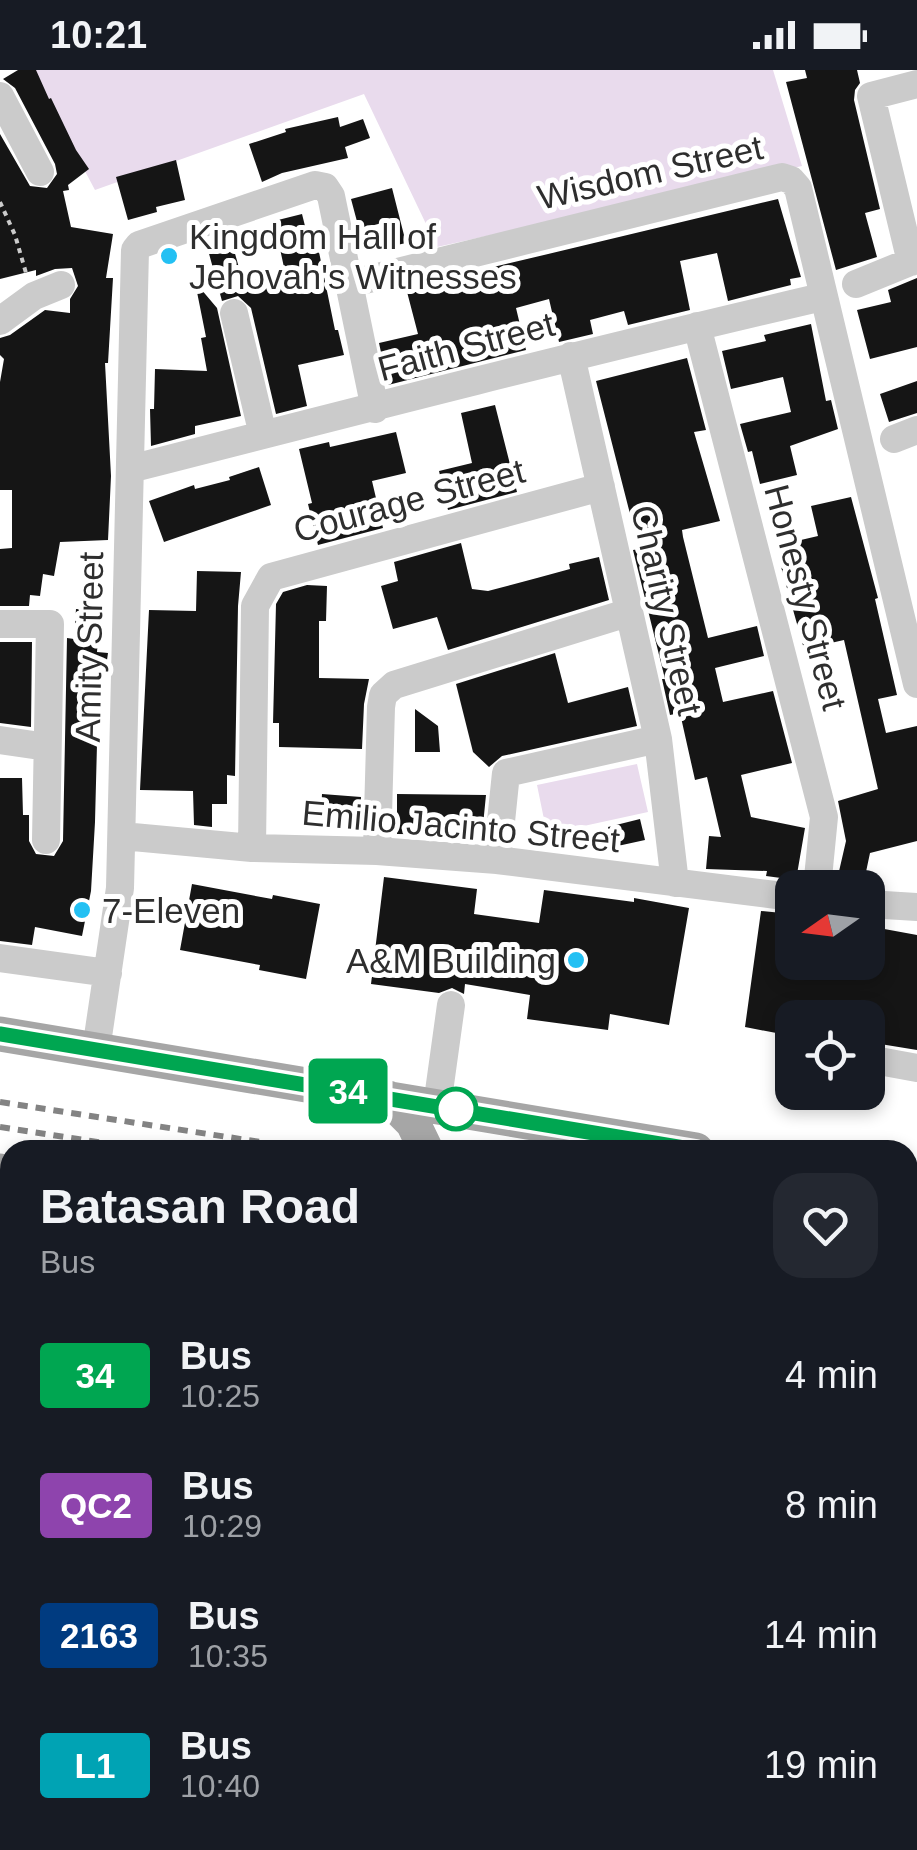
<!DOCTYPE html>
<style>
body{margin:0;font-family:Arial,sans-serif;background:#242831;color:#f1f3f6;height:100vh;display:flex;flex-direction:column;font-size:38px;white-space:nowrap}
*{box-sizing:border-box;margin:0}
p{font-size:32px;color:#9ea1a6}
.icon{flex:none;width:55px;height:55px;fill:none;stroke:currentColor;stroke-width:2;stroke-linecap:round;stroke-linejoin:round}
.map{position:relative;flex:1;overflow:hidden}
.side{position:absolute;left:0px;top:1070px;width:918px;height:710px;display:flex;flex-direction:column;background:#171b24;border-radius:30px 30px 0 0;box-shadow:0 5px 15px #0003}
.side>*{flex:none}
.badge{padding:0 20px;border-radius:8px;font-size:35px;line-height:65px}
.needle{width:65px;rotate:256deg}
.fabs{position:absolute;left:775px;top:800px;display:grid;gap:20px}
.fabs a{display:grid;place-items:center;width:110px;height:110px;border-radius:20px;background:#171b24;box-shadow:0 5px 15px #0003;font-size:50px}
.map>.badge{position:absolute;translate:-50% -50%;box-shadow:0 0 0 5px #fff}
.round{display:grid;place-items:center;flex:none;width:105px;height:105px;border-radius:30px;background:#242831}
.summary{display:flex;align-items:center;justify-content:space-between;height:170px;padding:0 40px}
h1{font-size:48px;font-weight:700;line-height:75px}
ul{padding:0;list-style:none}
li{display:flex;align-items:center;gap:30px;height:130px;padding:0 40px}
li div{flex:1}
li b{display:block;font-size:38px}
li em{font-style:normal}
li .badge{min-width:110px;font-weight:700;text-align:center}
.status{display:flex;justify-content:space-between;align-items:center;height:70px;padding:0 50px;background:#171b24;direction:ltr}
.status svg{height:28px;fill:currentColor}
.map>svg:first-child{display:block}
</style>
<div class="status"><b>10:21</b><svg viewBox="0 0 49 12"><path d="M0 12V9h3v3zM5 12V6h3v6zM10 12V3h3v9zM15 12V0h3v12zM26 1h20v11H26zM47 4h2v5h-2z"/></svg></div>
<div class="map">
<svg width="917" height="1780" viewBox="0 0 917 1780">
<rect width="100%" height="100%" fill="#fff"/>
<path fill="#e9dbed" d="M31,0H773L802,96L437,177L364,24L95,120Z
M637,694L648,742L547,764L537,715Z"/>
<path fill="#151515" d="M18,0H36L49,29L51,28L76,80L89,99L68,115L69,120L63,121L71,157L113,164L106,208H113L108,293H105L111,406L108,470L60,472L54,506L43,504L40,526L30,525L29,536H0V479L12,478V420H0V312L4,289L0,285V268L10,265L45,240L70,243V229L78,216L72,198L55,199L36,206V200L0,209V64L30,116L47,118L57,104L55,94L15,18L3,9Z
M805,0H857L860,13L855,20L854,30L880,139L865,143L877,187L836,200L786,12L807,8Z
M338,47L340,57L363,49L370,68L345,77L348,88L282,103L262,112L249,74L286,62L285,59Z
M176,90L185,130L156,137L157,142L128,150L116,107Z
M392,118L406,173L388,177L382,153L359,159L351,129Z
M778,129L801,207L790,209L791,215L728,231L717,183L680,191L690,240L628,255L624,241L590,250L593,264L559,272L549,229L516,238L526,280L388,315L379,273L418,264L406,218Z
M302,144L312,184L319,182L335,260H338L344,285L298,295L307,336L276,344L251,238L238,226L222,231L208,180L232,173L243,212L285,202L274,151Z
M917,208V277L870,289L857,240L891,232L888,220Z
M195,212L217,238L241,346L195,356V364L151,376L150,339H154L155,299L207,301L201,268L206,267Z
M811,254L826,331L831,330L838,359L790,376L797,405L760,414L752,381L748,382L740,354L791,342L783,307L731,319L722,281L766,271L764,265Z
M687,288L706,360L694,362L720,451L682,460L683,467L708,568L757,556L764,586L715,598L723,632L773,621L792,693L741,705L751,747L805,758L796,810L766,806L767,801L706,799L709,766L721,767L707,707L695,710L680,643L670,645L662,609H665L633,480L639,479L596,311Z
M917,311V343L889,352L880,324Z
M495,335L517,422L448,440L439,401L472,393L461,343Z
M396,362L406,403L372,411L383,458L318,475L308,434L312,433L299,379L329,372L330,377Z
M259,397L271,435L164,472L149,431L194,415L195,419L230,410L229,407Z
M851,427L878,528L875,529L897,625L878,629L886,663L917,656V771L870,783L863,816L837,810L846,771L838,731L878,719L844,570L804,579L778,486L791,483L788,473L818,466L811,436Z
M461,473L472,519L488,521L537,508L570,499L569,494L599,487L609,530L448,580L437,547L393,559L381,516L398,511L394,492Z
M197,501L241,502L238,536L235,706L227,705V734H212V757L194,755L193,721L140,720L149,540L196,541Z
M307,515L327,516L326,551H319V608L369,609L364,634L362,679L279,677V653H273L276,534L283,522Z
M76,539L100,541L97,582L108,583L105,604L94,605L93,674H97L95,752L91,821L82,866L35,857L32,875L0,871V708H22L23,745H29V771L36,784L54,786L63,771L67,568L74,569Z
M0,572H32L31,657L0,653Z
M555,583L568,633L628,617L637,656L502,686L489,697L473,682L456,614Z
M415,639L438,656L440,682H415Z
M322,724L361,727L360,762L320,759Z
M397,724L486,725L482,765L397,764Z
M640,749L645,770L613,777L608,757Z
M384,807L477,819L474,844L539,853L544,820L634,832V828L689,838L669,955L610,944L608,960L527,949L530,925L465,914L464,924L452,918L439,923L371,914Z
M192,814L272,829L273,825L320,834L306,909L259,900L260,895L180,880Z
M761,841L792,844V892H868V856L917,865V980L868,972V948H792V966L745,957Z"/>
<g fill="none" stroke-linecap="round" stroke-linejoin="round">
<path stroke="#cbcbcb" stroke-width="4" stroke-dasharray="5 5" stroke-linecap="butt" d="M0,132L15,165L26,203
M908,1301L917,1302"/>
<path stroke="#cbcbcb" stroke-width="28" d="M0,26L40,102
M911,192L871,26L917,14
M349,214L782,107L791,110L798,118L917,614
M856,214L917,189
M234,243L263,365
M0,251L34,226L61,215
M697,256L824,747L817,818
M571,286L658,669L675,813
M894,369L917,360
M130,399C360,340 590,281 822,227
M0,554H50L46,770
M0,670L47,677
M122,766L252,778L377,781L497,790L792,827
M252,778L255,536L271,507L601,417
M377,781L381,637L383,625L394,615L627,543
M497,790L506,703L658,669
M868,834L917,837
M0,888L108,903
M96,980L120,818L135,180L139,175L315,115L325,117L331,126L375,339
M868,989L917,998
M437,1036L451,935
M0,1171H10
M908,1356L917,1357
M0,1524L10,1535
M908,1650L917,1651
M29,1780L31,1770
M165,1780L170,1770
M399,1780L404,1770"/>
<path stroke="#a6a6a6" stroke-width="35" d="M0,964L696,1080
M388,1028L413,1053L426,1080
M0,1101L10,1104
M908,1114L917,1116
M0,1133L10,1134
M908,1255L917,1256"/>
<path stroke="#838383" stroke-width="6" stroke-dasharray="10 8" stroke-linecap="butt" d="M0,1032L312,1080
M0,1057L150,1080
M908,1172L917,1174
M908,1194L917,1195"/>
</g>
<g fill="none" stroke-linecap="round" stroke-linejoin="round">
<defs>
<path id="line" d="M0,964L696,1080"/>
</defs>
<use href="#line" stroke="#fff" stroke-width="22"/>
<use href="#line" stroke="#00a651" stroke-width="15"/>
</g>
<g fill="#23c0f3" stroke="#fff" stroke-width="4">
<circle cx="169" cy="186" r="10"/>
<circle cx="82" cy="840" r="10"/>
<circle cx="576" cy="890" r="10"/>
</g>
<circle fill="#fff" stroke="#00a651" stroke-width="5" cx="456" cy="1039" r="20"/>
<g text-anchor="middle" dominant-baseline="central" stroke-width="10" stroke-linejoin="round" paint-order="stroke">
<g font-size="35" fill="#2e2e2e" stroke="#fff">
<text transform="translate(650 102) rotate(-13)">Wisdom Street</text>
<text transform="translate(466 276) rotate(-15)">Faith Street</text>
<text transform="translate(409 430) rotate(-15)">Courage Street</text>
<text transform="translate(806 527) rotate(75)">Honesty Street</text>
<text transform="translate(667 540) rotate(77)">Charity Street</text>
<text transform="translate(89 577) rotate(-89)">Amity Street</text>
<text transform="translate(461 756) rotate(5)">Emilio Jacinto Street</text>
</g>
<g font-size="35" fill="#2e2e2e" stroke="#fff" text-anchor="start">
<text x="189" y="166">Kingdom Hall of<tspan x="189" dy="40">Jehovah's Witnesses</tspan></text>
<text x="102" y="840">7-Eleven</text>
<text x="556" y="890" text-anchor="end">A&amp;M Building</text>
</g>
</g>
</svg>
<div class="fabs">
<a><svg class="needle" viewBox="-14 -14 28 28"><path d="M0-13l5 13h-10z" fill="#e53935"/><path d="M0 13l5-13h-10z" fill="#9ea1a6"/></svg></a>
<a><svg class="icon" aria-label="locate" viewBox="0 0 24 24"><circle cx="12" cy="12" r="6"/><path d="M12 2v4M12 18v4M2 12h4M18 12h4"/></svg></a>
</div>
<b class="badge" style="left:348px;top:1021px;background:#00a651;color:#fff">34</b>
<section class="side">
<div class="summary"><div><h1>Batasan Road</h1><p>Bus</p></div><a class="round"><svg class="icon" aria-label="heart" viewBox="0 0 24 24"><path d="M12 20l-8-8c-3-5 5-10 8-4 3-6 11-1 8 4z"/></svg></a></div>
<ul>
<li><span class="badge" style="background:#00a651;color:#fff">34</span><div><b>Bus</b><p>10:25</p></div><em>4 min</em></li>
<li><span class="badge" style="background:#8e44ad;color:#fff">QC2</span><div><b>Bus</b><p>10:29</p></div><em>8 min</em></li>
<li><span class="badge" style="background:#003b80;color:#fff">2163</span><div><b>Bus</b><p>10:35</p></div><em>14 min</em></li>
<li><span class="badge" style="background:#00a3b4;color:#fff">L1</span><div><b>Bus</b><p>10:40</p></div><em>19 min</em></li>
</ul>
</section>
</div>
